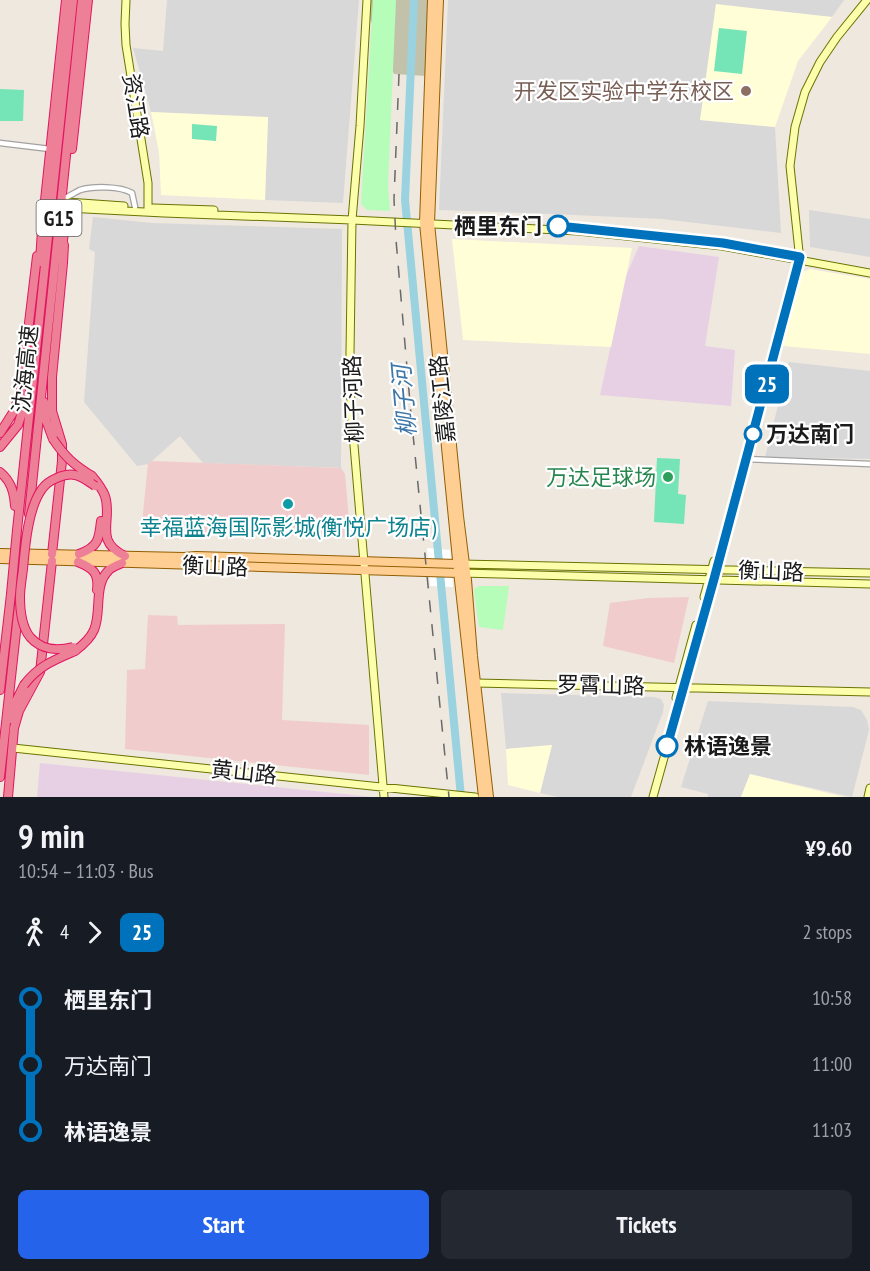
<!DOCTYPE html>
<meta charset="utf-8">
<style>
body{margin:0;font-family:"PT Sans Narrow","Noto Sans SC",sans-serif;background:#242831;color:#f1f3f6;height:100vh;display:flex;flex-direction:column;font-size:22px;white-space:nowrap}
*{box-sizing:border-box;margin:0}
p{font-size:20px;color:#9ea1a6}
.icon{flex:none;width:33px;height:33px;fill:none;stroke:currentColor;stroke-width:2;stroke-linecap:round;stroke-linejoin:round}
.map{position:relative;height:797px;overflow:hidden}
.details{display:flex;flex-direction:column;background:#171b24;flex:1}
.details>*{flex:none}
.badge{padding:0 12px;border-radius:9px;font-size:21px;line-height:39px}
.map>.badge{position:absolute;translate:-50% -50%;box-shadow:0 0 0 3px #fff}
.legs{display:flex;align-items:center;gap:9px;height:66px;padding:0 18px;font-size:20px}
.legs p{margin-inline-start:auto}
.summary{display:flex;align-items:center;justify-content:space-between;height:102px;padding:0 18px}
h1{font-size:33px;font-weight:600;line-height:45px}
.primary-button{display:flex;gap:12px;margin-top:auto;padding:12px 18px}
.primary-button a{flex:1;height:69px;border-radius:9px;background:#2563eb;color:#fff;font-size:24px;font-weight:600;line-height:69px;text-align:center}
.primary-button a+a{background:#242831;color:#f1f3f6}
ul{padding:0 18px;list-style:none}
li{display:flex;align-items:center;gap:21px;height:66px;font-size:22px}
li i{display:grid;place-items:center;width:9px;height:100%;margin:0 8px;background:currentColor}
li i::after{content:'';width:15px;height:15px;margin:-8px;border:4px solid;border-radius:50%;background:#171b24}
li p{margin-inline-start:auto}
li:first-child i{background:linear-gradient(#0000 50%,currentColor 0)}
li:last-child i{background:linear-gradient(currentColor 50%,#0000 0)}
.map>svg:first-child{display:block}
</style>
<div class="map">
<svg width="870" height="797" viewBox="0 0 870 797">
<rect width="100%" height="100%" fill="#eee8df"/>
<path fill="#d9d8d8" d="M167,0H359L343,203L265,200L268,118L151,112L133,48L163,51Z
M448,0H844L832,17L716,5L701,120L775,127L781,233L662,219L552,214L439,210Z
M809,210L870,219V257L810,247Z
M93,217L152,223L342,229L341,468L203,463L180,436L152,461L148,464L137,466L84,402L95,252L89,249Z
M789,362L870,371V459L765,457Z
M501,693L654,697L661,699L664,705L663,712L631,797H558L540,793L552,745L506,749Z
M708,701L853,707L861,710L867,720L869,730L852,797L750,774L741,797H708V794L681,787Z"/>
<path fill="#f1cccc" d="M152,461L341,468L345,474L350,531L345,537L141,532L148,464Z
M689,597L674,663L603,646L610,603L648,598Z
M148,615L177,616L178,625L285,624L282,720L369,725V775L125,749L127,670L145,669Z"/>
<path fill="#e7d0e4" d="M639,246L719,257L705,346L735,350L731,406L600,395L626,276Z
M40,763L373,797H37Z"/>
<path fill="#fffed7" d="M716,4L832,17L798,61L775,127L700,120Z
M151,112L268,117L265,200L161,195L159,152Z
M452,239L632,248L611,347L463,340Z
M810,269L870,279V354L783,346L802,272Z
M552,745L540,793L508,785L506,749Z
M750,774L844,797H741Z"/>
<path fill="#c2c2aa" d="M371,0H428L426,76L394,74L370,19Z"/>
<path fill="#b6fdba" d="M373,0H396L388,184L390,211L367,210L361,204Z
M479,586H509L503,630L479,627L474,592V589Z"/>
<path fill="#75e4b7" d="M719,28L747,31L742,74L714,71Z
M0,89L24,90L23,121H0Z
M192,124L217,126L216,141L192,139Z
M657,458L680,459L678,494L686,495L684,524L654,522Z"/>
<path fill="#fff" d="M427,548L450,550L453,587L430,586Z"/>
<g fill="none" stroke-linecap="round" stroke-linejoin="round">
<path stroke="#9bd2e0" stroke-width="8" d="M414,0L405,200L461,797"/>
<defs>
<path id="street" d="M0,143L50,149
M67,197C71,195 76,192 80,190C93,186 120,186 132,193L135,207
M746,459L870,464"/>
<path id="secondary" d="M126,0L125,24L126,45L148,183V212
M367,0L360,126L352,220L350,353L351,410L384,797
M67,202L124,206
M66,208L164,213L352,220L578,231L722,246L870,273
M153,208L214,210
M460,564L870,573
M461,573L870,584
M704,597L714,561
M476,683L870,692
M676,698L696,625
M13,748L475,797
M653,797L714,579L800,261L790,166L795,127L805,92L820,62L837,37L867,0
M868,797L870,788"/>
<path id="primary" d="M432,0L424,223L459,580L483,797
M439,0L430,223L459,516L467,580L473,656L489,797
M0,553L184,557L196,556L457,564
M0,559L458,573"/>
<path id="highway" d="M72,149L88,0
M62,250L66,212
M40,262L42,229L66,0
M44,402L46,420L53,439
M0,433L14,411L21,390L37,256
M0,447L18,425L26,400
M0,472C11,481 14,492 15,506
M92,476C97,482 102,488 105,496C113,520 93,541 125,556
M29,514L82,0
M17,530L73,0
M52,554L62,461V444L52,411V377L63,263L64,245
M79,554C98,547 99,540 101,521
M78,562C93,568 99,573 97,590
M75,651C83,645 90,639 94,630C102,612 93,585 109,570C112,567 118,565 122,563
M0,690L11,594
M11,719L15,703L24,685
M0,777L19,605
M8,797L14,728L19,711L40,672L52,561"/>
</defs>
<use href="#street" stroke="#a2a2a2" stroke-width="7"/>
<use href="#secondary" stroke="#6a7400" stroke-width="9"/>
<use href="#primary" stroke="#925e00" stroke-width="10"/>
<use href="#highway" stroke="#e21561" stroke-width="10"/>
<use href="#street" stroke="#fff" stroke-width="4.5"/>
<use href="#secondary" stroke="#fcfeac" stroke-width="7"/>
<use href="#primary" stroke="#ffce93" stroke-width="8"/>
<use href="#highway" stroke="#ed7f96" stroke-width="8"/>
<path stroke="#696969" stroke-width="1.5" stroke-dasharray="12 12" stroke-linecap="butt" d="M399,74L394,199L396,240L411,414L449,797"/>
<defs>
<path id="highway-bridge" d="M53,439C65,457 74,465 92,476
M11,594L17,530
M73,647C58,651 41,650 30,637C22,627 20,609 20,597C20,588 22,578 23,569C25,546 28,508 42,489C48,480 65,473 75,475C82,476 89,482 95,486
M24,685C38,666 54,660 75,651"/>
</defs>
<use href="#highway-bridge" stroke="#e21561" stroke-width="10" stroke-linecap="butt"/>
<use href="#highway-bridge" stroke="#ed7f96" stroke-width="8"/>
</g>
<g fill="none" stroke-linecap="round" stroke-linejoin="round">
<defs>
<path id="line-1" d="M558,226L723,243L800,257L714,579L667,746"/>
</defs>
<use href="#line-1" stroke="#fff" stroke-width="14"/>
<use href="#line-1" stroke="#0072bc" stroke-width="9"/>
</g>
<circle fill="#8d6e63" stroke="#fff" stroke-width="2" cx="746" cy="91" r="6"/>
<g fill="#fff" stroke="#0072bc" stroke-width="3">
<circle cx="558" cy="226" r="10"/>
<circle cx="753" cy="434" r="8"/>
<circle cx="667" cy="746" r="10"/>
</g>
<circle fill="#2e9e5b" stroke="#fff" stroke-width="2" cx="668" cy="477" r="6"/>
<circle fill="#0f9aa8" stroke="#fff" stroke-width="2" cx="288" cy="504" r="6"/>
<g text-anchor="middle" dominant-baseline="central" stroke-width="4.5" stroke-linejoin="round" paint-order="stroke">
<rect fill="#fff" stroke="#5f5f5f" stroke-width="1.5" x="36.5" y="200" width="45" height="36" rx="4.5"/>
<g font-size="21" font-weight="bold" fill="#1b1b1b">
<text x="59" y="218">G15</text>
</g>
<g font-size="22" fill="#785e54" stroke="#fff" text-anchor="end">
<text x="734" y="91">开发区实验中学东校区</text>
</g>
<g font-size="22" fill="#1b1b1b" stroke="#fff">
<text transform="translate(136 106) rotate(81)">资江路</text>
<text transform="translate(25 369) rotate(-84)">沈海高速</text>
<text transform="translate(353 399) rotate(-92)">柳子河路</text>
<text transform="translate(442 399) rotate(-96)">嘉陵江路</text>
<text transform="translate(215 566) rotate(2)">衡山路</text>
<text transform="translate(771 571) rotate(2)">衡山路</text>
<text transform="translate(601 685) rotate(1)">罗霄山路</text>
<text transform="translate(244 772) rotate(6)">黄山路</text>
</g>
<g font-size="22" font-weight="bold" fill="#1b1b1b" stroke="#fff" text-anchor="start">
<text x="542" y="226" text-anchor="end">栖里东门</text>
<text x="766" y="434">万达南门</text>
<text x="684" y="746">林语逸景</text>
</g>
<g font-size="22" fill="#27864d" stroke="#fff" text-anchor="end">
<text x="656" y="477">万达足球场</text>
</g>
<g font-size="22" fill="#0d838f" stroke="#fff">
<text x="288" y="527">幸福蓝海国际影城(衡悦广场店)</text>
</g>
<g font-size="24" font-style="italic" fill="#3f77a9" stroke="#fff">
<text transform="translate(404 401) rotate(-95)">柳子河</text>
</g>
</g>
</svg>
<b class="badge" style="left:767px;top:384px;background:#0072bc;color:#fff">25</b>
</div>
<section class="details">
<div class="summary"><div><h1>9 min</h1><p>10:54 – 11:03 · Bus</p></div><b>¥9.60</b></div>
<div class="legs"><svg class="icon" aria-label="walk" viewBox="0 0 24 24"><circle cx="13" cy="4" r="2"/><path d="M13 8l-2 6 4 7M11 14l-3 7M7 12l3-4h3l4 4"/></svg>4<svg class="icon" aria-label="forward" viewBox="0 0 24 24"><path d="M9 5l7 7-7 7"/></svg><b class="badge" style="background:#0072bc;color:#fff">25</b><p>2 stops</p></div>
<ul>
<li><i style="color:#0072bc"></i><b>栖里东门</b><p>10:58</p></li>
<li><i style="color:#0072bc"></i><span>万达南门</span><p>11:00</p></li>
<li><i style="color:#0072bc"></i><b>林语逸景</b><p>11:03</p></li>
</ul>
<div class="primary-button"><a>Start</a><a>Tickets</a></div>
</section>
